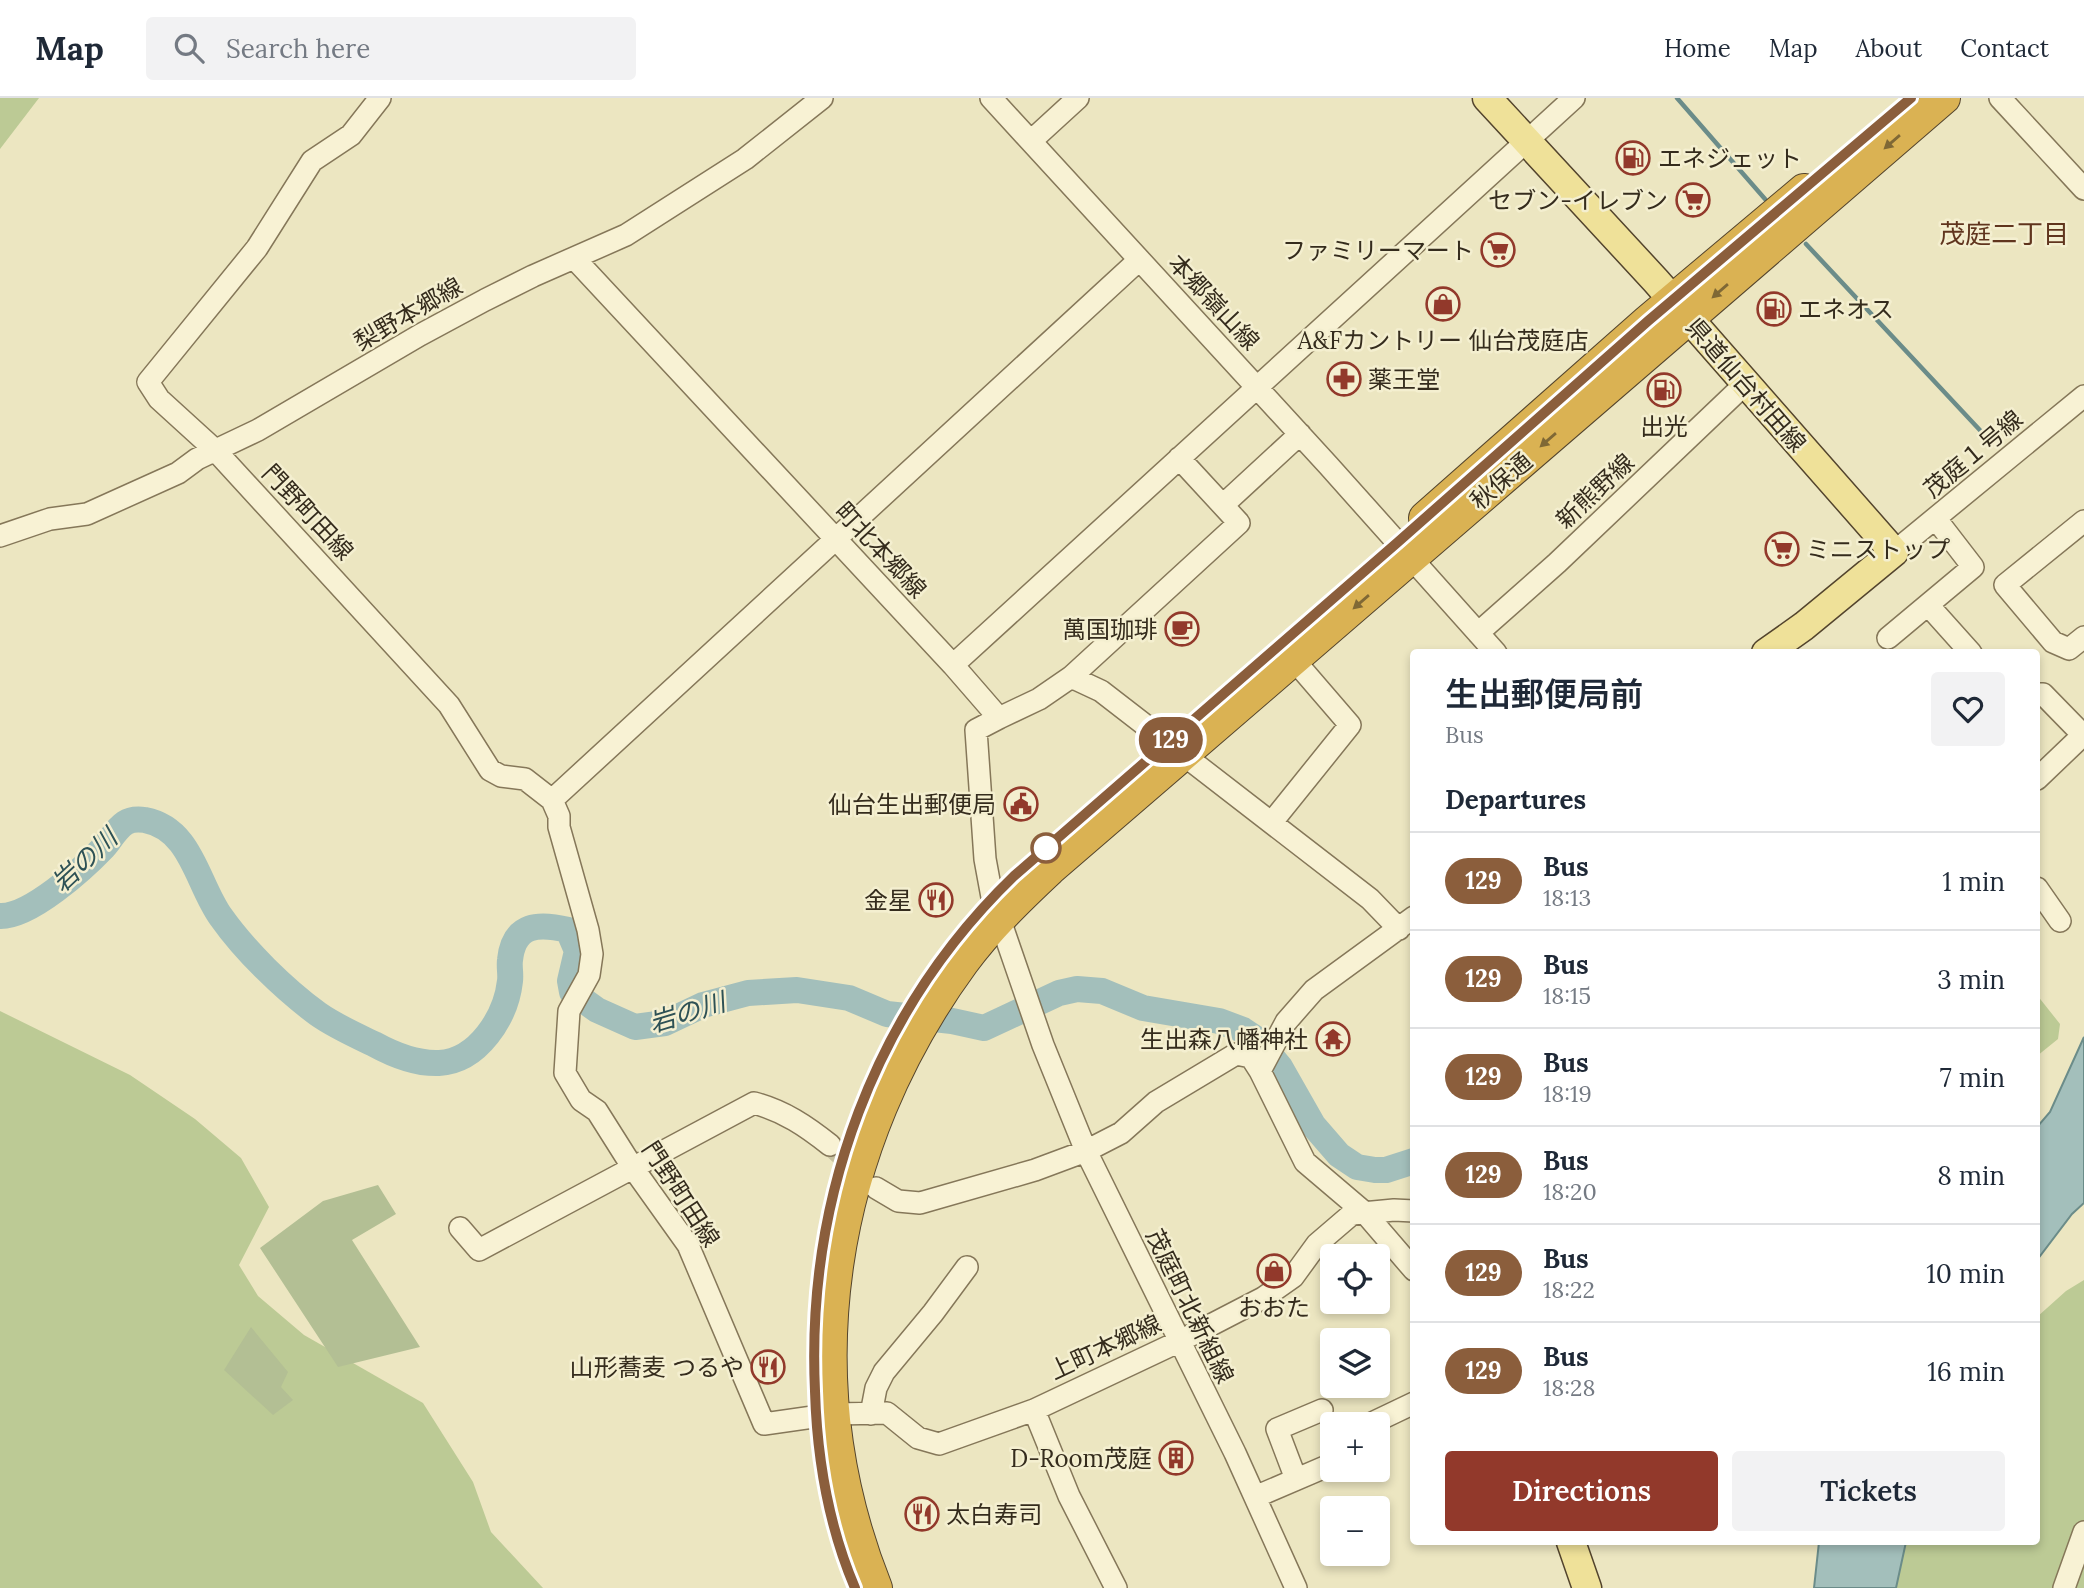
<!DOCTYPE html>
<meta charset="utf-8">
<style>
body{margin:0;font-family:Lora,"Noto Sans JP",serif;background:#f2f2f3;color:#1f2937;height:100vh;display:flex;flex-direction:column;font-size:26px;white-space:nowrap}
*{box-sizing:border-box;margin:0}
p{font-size:23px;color:#747a83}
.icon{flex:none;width:38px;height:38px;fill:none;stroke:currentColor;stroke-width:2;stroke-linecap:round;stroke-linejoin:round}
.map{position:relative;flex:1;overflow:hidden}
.side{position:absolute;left:1410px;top:551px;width:630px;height:896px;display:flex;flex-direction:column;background:#fff;border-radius:7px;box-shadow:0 4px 10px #0003}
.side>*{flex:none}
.badge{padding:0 14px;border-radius:23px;font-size:24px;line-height:46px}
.buttons{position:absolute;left:1320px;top:1146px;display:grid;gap:14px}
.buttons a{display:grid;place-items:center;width:70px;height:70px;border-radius:7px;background:#fff;box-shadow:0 4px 10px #0003;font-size:35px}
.map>.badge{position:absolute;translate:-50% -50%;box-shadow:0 0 0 4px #fff}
h2{padding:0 35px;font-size:26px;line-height:63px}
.round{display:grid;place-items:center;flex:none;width:74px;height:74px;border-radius:7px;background:#f2f2f3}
.overview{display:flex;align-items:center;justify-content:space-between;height:119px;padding:0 35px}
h1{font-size:33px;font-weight:600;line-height:52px}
.action{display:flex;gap:14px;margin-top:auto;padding:14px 35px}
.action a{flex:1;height:80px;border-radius:7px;background:#92392b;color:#fff;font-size:28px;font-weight:600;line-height:80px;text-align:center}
.action a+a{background:#f2f2f3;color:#1f2937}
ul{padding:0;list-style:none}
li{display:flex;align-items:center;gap:21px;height:98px;padding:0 35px;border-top:2px solid #e0e1e3}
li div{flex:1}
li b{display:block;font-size:26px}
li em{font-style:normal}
li .badge{min-width:77px;font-weight:700;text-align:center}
header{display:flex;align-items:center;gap:42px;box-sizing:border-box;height:98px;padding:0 35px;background:#fff;border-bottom:2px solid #e0e1e3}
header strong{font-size:33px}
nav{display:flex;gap:38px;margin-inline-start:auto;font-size:24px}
.search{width:490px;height:63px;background:#f2f2f3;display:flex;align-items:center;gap:18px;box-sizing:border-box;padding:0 24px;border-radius:7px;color:#747a83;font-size:26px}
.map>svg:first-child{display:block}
</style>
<header>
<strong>Map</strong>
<div class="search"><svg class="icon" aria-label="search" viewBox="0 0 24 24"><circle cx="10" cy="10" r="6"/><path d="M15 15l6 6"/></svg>Search here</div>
<nav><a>Home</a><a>Map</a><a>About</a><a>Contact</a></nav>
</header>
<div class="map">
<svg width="2084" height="1490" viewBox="0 0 2084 1490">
<rect width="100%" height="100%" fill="#ece6c1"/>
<path fill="#bcca95" d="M0,0H39L0,51Z
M2037,897L2060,926L2058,941L2037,958Z
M0,913L130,977L195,1021L241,1060L269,1109L239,1167L258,1198L304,1237L423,1305L473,1384L491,1434L543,1490H0Z
M2084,1182V1490H1846L1857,1444H2037V1219L2066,1193Z"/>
<path fill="#b3bf94" d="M378,1087L396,1116L352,1142L420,1249L338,1269L260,1150L323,1103Z
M251,1229L288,1274L281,1289L293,1302L273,1317L224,1272Z"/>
<path fill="#a3bfbb" stroke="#6b8c89" stroke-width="2" d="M2084,939V1105L2072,1116L2037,1162V1029L2050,1014Z
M1819,1444H1906L1896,1490H1814Z"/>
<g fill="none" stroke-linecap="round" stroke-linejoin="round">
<path stroke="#6b8c89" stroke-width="4.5" d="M1677,0L1765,101
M1806,146L1991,344"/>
<path stroke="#a3bfbb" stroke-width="26" d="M0,818C30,819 83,771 104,749C111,741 116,731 125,725C131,721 138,721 145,722C192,731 197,786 221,819C245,853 284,891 318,916C335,928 355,937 374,946C394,957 416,966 439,965C478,963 506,919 510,883C511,876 509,869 510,862C514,825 539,825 568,832L577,853L570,883L572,894L597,912L635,929L665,925L703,907L748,895L797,892L849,900L887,916L952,923L984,930L1059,895L1077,891L1102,893L1143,910L1219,923L1243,932L1258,942L1280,969L1313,1027L1339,1057L1357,1069L1375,1072H1386L1414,1063"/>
<path stroke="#c7c1a0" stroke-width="21" stroke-dasharray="21 10" stroke-linecap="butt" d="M830,1047L867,1081"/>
<defs>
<path id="minor" d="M380,0L351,37L312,63L257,150L148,284L159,301L215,352L449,607L490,672L501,678L525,681L552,702L559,718V729L588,832L592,856L589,877L569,913L565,975L581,1002L597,1013L633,1070L688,1147L764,1326L834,1316L887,1315L918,1340L939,1346L1034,1312L1069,1398L1116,1490
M991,0L1328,367L1496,555
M2000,0L2084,91
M1031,43L1078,0
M574,160L953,567L999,620L1039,601L1071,579L1101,593L1370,801L1399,831
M1223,407L1300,336
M2084,423L2005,487L2053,544L2069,551L2084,539
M0,438L50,421L87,416L178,375L197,361L258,332L420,237L485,202L533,178L626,137L745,61L822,0
M1894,454L2084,298
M1928,507L1971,555
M1478,535L1557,465L1745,286
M1888,540L1973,469L1936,421
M953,567L1574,0
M1071,579L1239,425L1179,360
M2037,596H2043L2084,638
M999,620L976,632L985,761L992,799L1043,947L1086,1053L1235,1355L1296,1490
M2037,681L2083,637
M552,702L1139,162
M1272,724L1350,627L1294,562
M2037,790L2060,823
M1414,819L1314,892L1286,924L1260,973L1305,1064L1365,1115L1414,1172
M876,1090L898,1103L920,1105L1035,1072L1086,1053L1121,1035L1156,1004L1236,956L1251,959L1260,973
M460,1130L479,1152L754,1005C784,1013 806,1028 830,1047
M1034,1312L1178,1244L1263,1200L1293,1179L1317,1146L1352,1116L1394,1112L1414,1113
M871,1316L876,1290L884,1274L933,1215L967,1169
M1370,1326L1414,1305
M1296,1381L1277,1331L1322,1312
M1255,1399L1332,1366
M2064,1490L2084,1434"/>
<path id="major" d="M1487,0L1656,183L1894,454L1804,528L1766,555
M1571,1444L1587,1490"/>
<path id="highway" d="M1425,420L1648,223L1804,92
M876,1490C791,1277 829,1047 963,864C988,830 1019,800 1050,771L1944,0"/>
</defs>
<use href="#minor" stroke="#857759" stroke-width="24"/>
<use href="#major" stroke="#53442d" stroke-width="31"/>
<use href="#highway" stroke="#53442d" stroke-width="34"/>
<use href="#minor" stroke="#f8f2d4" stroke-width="21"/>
<use href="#major" stroke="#efe199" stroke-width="28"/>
<use href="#highway" stroke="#dab253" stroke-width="32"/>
</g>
<defs><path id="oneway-solid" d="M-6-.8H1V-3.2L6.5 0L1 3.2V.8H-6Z" transform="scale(1.75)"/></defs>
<g fill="#7f6835">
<use href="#oneway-solid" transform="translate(1892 44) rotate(139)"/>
<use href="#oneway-solid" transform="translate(1720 193) rotate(139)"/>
<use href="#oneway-solid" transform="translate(1548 342) rotate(139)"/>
<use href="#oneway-solid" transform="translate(1361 504) rotate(139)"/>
</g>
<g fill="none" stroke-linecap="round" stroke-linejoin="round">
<defs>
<path id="line" d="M855,1490C829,1429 817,1359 815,1293C806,1101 874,913 1014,778L1398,444L1648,223L1911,0"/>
</defs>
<use href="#line" stroke="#fff" stroke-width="16"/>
<use href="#line" stroke="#8b5e3c" stroke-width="10"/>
</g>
<defs>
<symbol id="fuel-ring" viewBox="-11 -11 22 22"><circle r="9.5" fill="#f4efd0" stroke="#92392b" stroke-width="1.5"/><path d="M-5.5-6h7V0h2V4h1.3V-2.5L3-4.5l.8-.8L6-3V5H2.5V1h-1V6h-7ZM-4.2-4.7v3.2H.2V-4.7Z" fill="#92392b"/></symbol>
<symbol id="supermarket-ring" viewBox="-11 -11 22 22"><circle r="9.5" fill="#f4efd0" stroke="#92392b" stroke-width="1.5"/><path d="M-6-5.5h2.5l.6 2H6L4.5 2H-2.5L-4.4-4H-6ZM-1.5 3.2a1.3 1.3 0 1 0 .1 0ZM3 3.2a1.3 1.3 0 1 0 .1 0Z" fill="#92392b"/></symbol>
<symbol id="shop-ring" viewBox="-11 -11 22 22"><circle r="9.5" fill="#f4efd0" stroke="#92392b" stroke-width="1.5"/><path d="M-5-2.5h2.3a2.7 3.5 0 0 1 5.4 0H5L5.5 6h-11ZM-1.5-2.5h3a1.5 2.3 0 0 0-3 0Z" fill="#92392b"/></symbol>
<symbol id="pharmacy-ring" viewBox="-11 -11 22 22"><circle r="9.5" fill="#f4efd0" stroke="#92392b" stroke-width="1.5"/><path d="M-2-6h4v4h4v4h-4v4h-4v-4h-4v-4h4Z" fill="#92392b"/></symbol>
<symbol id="cafe-ring" viewBox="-11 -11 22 22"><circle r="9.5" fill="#f4efd0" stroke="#92392b" stroke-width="1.5"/><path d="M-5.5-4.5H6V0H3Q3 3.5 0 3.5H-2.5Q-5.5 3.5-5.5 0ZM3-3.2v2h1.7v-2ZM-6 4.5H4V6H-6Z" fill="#92392b"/></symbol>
<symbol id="civic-ring" viewBox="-11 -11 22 22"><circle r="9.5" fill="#f4efd0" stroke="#92392b" stroke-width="1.5"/><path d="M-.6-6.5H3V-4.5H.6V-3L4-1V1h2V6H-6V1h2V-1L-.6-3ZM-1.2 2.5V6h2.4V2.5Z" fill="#92392b"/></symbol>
<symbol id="restaurant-ring" viewBox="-11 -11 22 22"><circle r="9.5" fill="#f4efd0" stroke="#92392b" stroke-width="1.5"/><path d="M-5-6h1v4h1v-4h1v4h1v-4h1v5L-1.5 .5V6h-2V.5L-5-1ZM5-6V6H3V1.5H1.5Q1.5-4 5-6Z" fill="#92392b"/></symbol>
<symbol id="temple-ring" viewBox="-11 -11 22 22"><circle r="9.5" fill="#f4efd0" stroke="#92392b" stroke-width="1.5"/><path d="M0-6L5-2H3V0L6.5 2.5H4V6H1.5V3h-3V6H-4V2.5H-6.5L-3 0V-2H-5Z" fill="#92392b"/></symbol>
<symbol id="building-ring" viewBox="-11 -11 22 22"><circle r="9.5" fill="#f4efd0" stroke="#92392b" stroke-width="1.5"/><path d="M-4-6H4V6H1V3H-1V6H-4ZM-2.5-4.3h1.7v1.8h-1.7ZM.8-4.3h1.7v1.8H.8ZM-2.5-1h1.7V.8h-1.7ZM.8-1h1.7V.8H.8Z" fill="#92392b"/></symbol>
</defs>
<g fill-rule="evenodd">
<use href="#fuel-ring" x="1614" y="41" width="38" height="38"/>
<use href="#supermarket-ring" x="1674" y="83" width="38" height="38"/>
<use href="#supermarket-ring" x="1479" y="133" width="38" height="38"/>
<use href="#shop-ring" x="1424" y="187" width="38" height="38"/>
<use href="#fuel-ring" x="1755" y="192" width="38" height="38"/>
<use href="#pharmacy-ring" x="1325" y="262" width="38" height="38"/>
<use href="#fuel-ring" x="1645" y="273" width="38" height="38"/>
<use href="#supermarket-ring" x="1763" y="432" width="38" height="38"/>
<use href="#cafe-ring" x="1163" y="512" width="38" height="38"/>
<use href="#civic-ring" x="1002" y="687" width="38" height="38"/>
<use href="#restaurant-ring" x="917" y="783" width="38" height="38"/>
<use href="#temple-ring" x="1314" y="922" width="38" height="38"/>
<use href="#shop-ring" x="1255" y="1154" width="38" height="38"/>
<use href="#restaurant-ring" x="749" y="1250" width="38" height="38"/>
<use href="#building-ring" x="1157" y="1341" width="38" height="38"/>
<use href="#restaurant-ring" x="903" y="1397" width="38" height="38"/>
</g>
<circle fill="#fff" stroke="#8b5e3c" stroke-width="3.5" cx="1046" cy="750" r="14"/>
<g text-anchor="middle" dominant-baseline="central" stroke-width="5" stroke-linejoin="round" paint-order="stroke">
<g font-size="24" fill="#352c1d" stroke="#f4efd0" text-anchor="end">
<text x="1658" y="60" text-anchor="start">エネジェット</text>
<text x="1668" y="102">セブン-イレブン</text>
<text x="1474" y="152">ファミリーマート</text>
<text x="1798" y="211" text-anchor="start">エネオス</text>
<text x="1443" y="242" text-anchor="middle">A&amp;Fカントリー 仙台茂庭店</text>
<text x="1368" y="281" text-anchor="start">薬王堂</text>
<text x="1664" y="328" text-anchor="middle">出光</text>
<text x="1806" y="451" text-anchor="start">ミニストップ</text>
<text x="1158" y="531">萬国珈琲</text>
<text x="996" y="706">仙台生出郵便局</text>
<text x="912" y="802">金星</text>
<text x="1308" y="941">生出森八幡神社</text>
<text x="1274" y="1209" text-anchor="middle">おおた</text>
<text x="744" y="1269">山形蕎麦 つるや</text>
<text x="1152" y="1360">D-Room茂庭</text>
<text x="946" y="1416" text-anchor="start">太白寿司</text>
</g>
<g font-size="24" fill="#352c1d" stroke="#f4efd0">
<text transform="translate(1214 204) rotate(47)">本郷嶺山線</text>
<text transform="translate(408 216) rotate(-30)">梨野本郷線</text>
<text transform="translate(1746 287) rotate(49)">県道仙台村田線</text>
<text transform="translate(1973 356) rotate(-40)">茂庭１号線</text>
<text transform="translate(1501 383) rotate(-41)">秋保通</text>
<text transform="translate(1595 393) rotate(-43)">新熊野線</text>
<text transform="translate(308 414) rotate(47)">門野町田線</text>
<text transform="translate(881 452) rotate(47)">町北本郷線</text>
<text transform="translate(681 1096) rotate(57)">門野町田線</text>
<text transform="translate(1190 1208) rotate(64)">茂庭町北新組線</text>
<text transform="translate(1105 1249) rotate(-25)">上町本郷線</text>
</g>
<g font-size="26" fill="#60351e" stroke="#f4efd0">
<text x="2004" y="135">茂庭二丁目</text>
</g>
<g font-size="26" font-style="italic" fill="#2d5155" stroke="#f4efd0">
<text transform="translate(84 762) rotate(-43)">岩の川</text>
<text transform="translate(687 914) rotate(-17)">岩の川</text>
</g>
</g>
</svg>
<div class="buttons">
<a><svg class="icon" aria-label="locate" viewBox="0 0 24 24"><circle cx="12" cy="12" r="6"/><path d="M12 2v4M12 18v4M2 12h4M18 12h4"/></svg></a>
<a><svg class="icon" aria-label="layers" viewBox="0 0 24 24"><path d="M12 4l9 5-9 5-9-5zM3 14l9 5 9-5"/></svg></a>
<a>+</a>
<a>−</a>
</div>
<b class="badge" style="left:1171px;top:642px;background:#8b5e3c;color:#fff">129</b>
<section class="side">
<div class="overview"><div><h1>生出郵便局前</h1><p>Bus</p></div><a class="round"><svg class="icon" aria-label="heart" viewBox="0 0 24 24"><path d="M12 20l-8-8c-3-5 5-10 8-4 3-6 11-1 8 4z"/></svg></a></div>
<h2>Departures</h2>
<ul>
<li><span class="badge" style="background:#8b5e3c;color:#fff">129</span><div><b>Bus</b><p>18:13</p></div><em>1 min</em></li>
<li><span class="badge" style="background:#8b5e3c;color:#fff">129</span><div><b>Bus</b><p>18:15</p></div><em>3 min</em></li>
<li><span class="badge" style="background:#8b5e3c;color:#fff">129</span><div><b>Bus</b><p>18:19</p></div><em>7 min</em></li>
<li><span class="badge" style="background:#8b5e3c;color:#fff">129</span><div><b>Bus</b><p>18:20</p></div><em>8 min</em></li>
<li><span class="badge" style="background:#8b5e3c;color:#fff">129</span><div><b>Bus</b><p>18:22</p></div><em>10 min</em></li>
<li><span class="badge" style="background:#8b5e3c;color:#fff">129</span><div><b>Bus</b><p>18:28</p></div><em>16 min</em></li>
</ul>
<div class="action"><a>Directions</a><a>Tickets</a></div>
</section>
</div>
